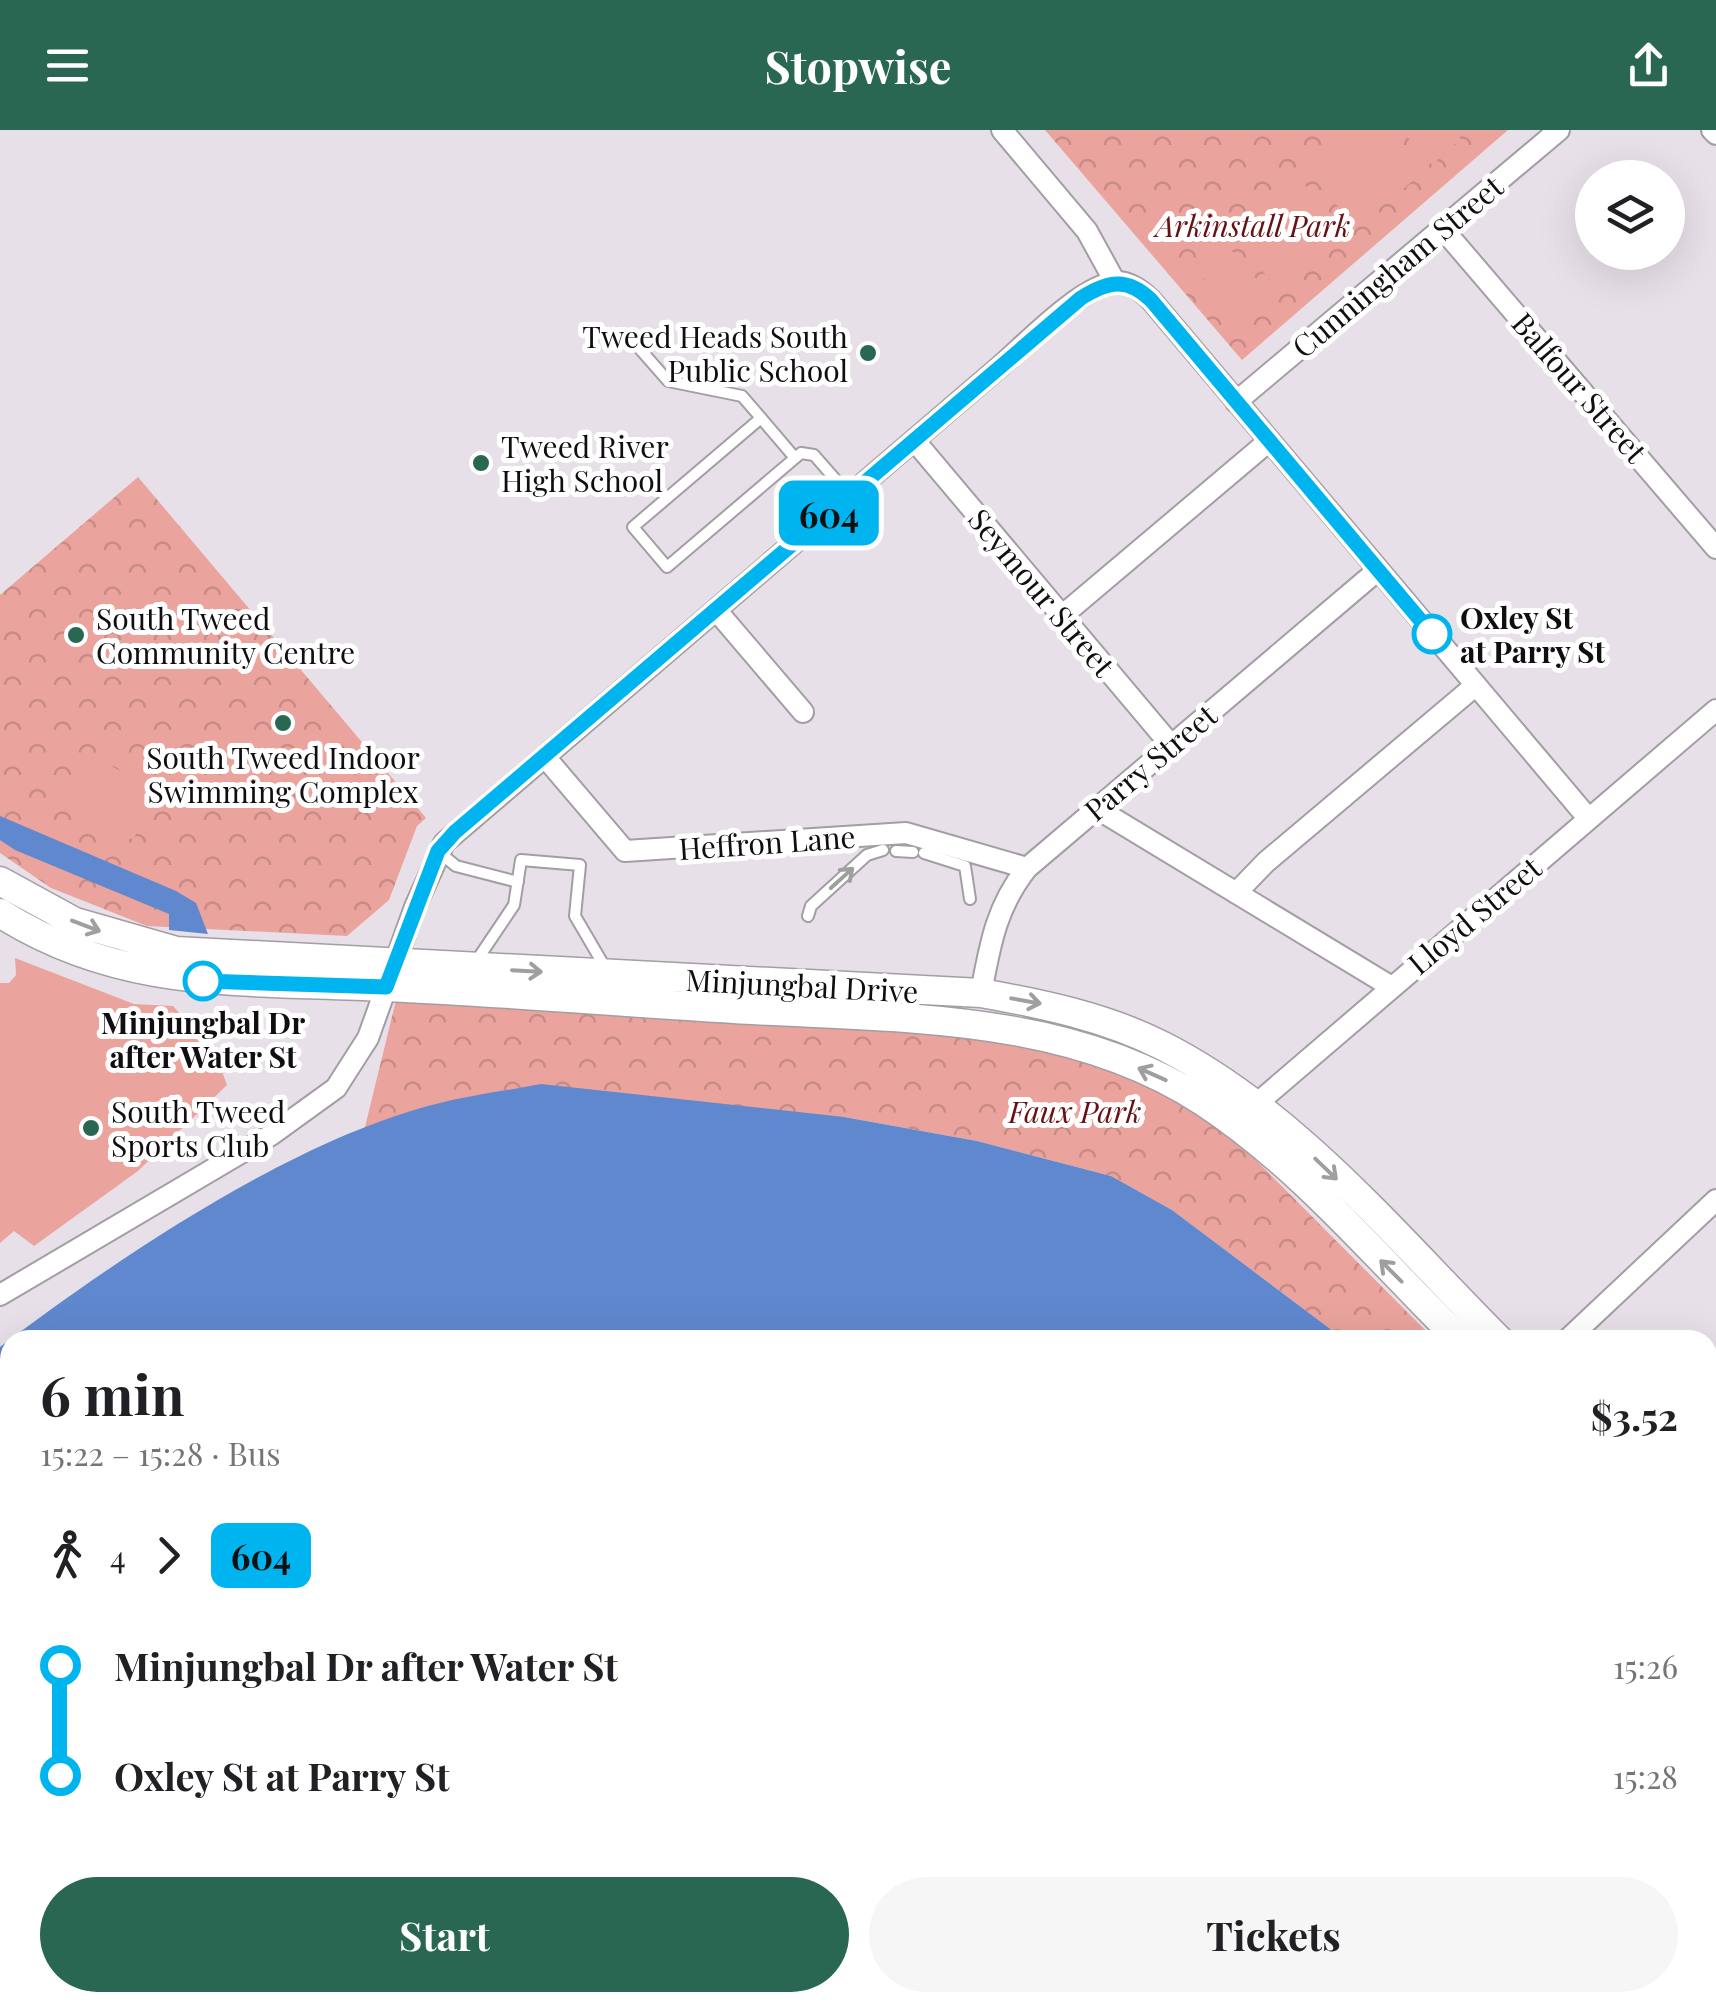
<!DOCTYPE html>
<meta charset="utf-8">
<style>
body{margin:0;font-family:"Playfair Display",serif;background:#f6f6f6;color:#202124;height:100vh;display:flex;flex-direction:column;font-size:38px;white-space:nowrap}
*{box-sizing:border-box;margin:0}
p{font-size:32px;color:#757577}
.icon{flex:none;width:55px;height:55px;fill:none;stroke:currentColor;stroke-width:2;stroke-linecap:round;stroke-linejoin:round}
.map{position:relative;flex:1;overflow:hidden}
.panel{position:absolute;left:0px;top:1200px;width:1718px;height:682px;display:flex;flex-direction:column;background:#fff;border-radius:30px 30px 0 0;box-shadow:0 10px 40px #0002}
.panel>*{flex:none}
.badge{padding:0 20px;border-radius:15px;font-size:35px;line-height:65px}
.tools{position:absolute;left:1575px;top:30px;display:grid;gap:20px}
.tools a{display:grid;place-items:center;width:110px;height:110px;border-radius:50%;background:#fff;box-shadow:0 10px 40px #0002;font-size:50px}
.map>.badge{position:absolute;translate:-50% -50%;box-shadow:0 0 0 5px #fff}
.legs{display:flex;align-items:center;gap:15px;height:110px;padding:0 40px;font-size:32px}
.legs p{margin-inline-start:auto}
.head{display:flex;align-items:center;justify-content:space-between;height:170px;padding:0 40px}
h1{font-size:55px;font-weight:700;line-height:75px}
.cta{display:flex;gap:20px;margin-top:auto;padding:20px 40px}
.cta a{flex:1;height:115px;border-radius:60px;background:#296753;color:#fff;font-size:40px;font-weight:700;line-height:115px;text-align:center}
.cta a+a{background:#f6f6f6;color:#202124}
ul{padding:0 40px;list-style:none}
li{display:flex;align-items:center;gap:35px;height:110px;font-size:38px}
li i{display:grid;place-items:center;width:15px;height:100%;margin:0 12px;background:currentColor}
li i::after{content:'';width:25px;height:25px;margin:-12px;border:8px solid;border-radius:50%;background:#fff}
li p{margin-inline-start:auto}
li:first-child i{background:linear-gradient(#0000 50%,currentColor 0)}
li:last-child i{background:linear-gradient(currentColor 50%,#0000 0)}
header{display:flex;justify-content:space-between;align-items:center;height:130px;padding:0 40px;background:#296753;color:#fff;font-size:45px;font-weight:700}
.map>svg:first-child{display:block}
</style>
<header><svg class="icon" aria-label="menu" viewBox="0 0 24 24"><path d="M4 6h16M4 12h16M4 18h16"/></svg>Stopwise<svg class="icon" aria-label="share" viewBox="0 0 24 24"><path d="M12 15V3M7 8l5-5 5 5M5 13v7h14v-7"/></svg></header>
<div class="map">
<svg width="1716" height="1882" viewBox="0 0 1716 1882">
<defs>
<pattern id="forest-crowns" width="20" height="18" patternUnits="userSpaceOnUse" patternTransform="scale(2.5)"><rect width="20" height="18" fill="#eba39d"/><path d="M2 6a3 3 0 1 1 6 0M12 15a3 3 0 1 1 6 0" fill="none" stroke="#c88b86"/></pattern>
</defs>
<rect width="100%" height="100%" fill="#e8e0e8"/>
<path fill="url(#forest-crowns)" d="M1045,0H1508L1242,230Z
M138,347L426,688L417,696L389,770L347,806L147,796L51,758L0,723V465Z
M396,870L993,907L1108,934L1227,1001L1435,1210H1345L1172,1080L1111,1046L977,1011L844,987L364,1001Z"/>
<path fill="#eba39d" d="M1351,0H1388L1424,41L1394,67L1342,7Z
M1401,0H1453L1461,9L1432,35Z
M1335,13L1387,72L1357,98L1305,39Z
M1297,46L1349,105L1319,131L1267,71Z
M1259,78L1311,138L1282,164L1230,104Z
M1223,111L1275,170L1245,196L1193,136Z
M85,623L159,660L133,710L59,673Z
M15,828L134,874L173,876L216,925L227,955L138,1041L34,1116L14,1101L0,1113V853H9L16,845Z"/>
<path fill="#6088cf" d="M0,686L176,761L196,773L208,804L169,800V784L15,720L0,710Z
M541,954L844,987L977,1011L1111,1046L1172,1080L1345,1210H10V1683L0,1691V1217C118,1128 292,1010 436,974C470,965 506,961 541,954Z
M1708,1598L1716,1607V1882H1277L1289,1872H1708Z"/>
<g fill="none" stroke-linecap="round" stroke-linejoin="round">
<defs>
<path id="lane" d="M632,210L668,251L742,266L761,288
M795,328L761,288L633,397L667,437L801,323L814,325L849,365
M896,721L913,722
M440,723L456,736L518,752
M924,723L965,736L970,769
M808,786L811,776L867,725L883,720
M475,833L514,775L521,730L580,735L575,786L606,839"/>
<path id="street" d="M1002,0L1087,101L1115,152
M1712,0L1716,4
M1442,98L1716,418
M1236,272L1559,0
M914,310L1170,614
M716,480L803,582
M1063,485L1269,311
M545,627L625,721L906,703L1027,738
M1096,678L1390,856
M1236,763L1266,732L1476,555
M981,863C990,815 996,777 1027,738L1378,440
M1247,982L1716,580
M0,1165L271,1005L336,958L368,908L415,777L444,713L997,239C1024,216 1082,154 1117,152C1131,152 1142,161 1151,170L1588,688
M1567,1210L1716,1070"/>
<path id="secondary" d="M0,751L75,792L176,821L981,863C1043,874 1106,887 1163,916C1295,983 1396,1107 1499,1210
M0,783C122,861 246,850 384,857C501,862 617,872 734,879C893,889 1065,881 1204,972C1300,1035 1378,1129 1460,1210
M1708,1416L1716,1425
M1708,1456L1716,1464"/>
</defs>
<use href="#lane" stroke="#a39da4" stroke-width="14"/>
<use href="#street" stroke="#a39da4" stroke-width="24"/>
<use href="#secondary" stroke="#a39da4" stroke-width="31"/>
<use href="#lane" stroke="#fff" stroke-width="10"/>
<use href="#street" stroke="#fff" stroke-width="20"/>
<use href="#secondary" stroke="#fff" stroke-width="28"/>
</g>
<defs><path id="oneway-shaft" d="M-6 0H5M1.5-3L5.5 0L1.5 3" fill="none" stroke-width="1.6" stroke-linecap="round" stroke-linejoin="round" transform="scale(2.5)"/></defs>
<g stroke="#a09fa0">
<use href="#oneway-shaft" transform="translate(842 748) rotate(-42)"/>
<use href="#oneway-shaft" transform="translate(86 796) rotate(21)"/>
<use href="#oneway-shaft" transform="translate(527 841) rotate(3)"/>
<use href="#oneway-shaft" transform="translate(1026 871) rotate(10)"/>
<use href="#oneway-shaft" transform="translate(1152 944) rotate(-156)"/>
<use href="#oneway-shaft" transform="translate(1326 1039) rotate(44)"/>
<use href="#oneway-shaft" transform="translate(1391 1141) rotate(-135)"/>
</g>
<g fill="none" stroke-linecap="round" stroke-linejoin="round">
<defs>
<path id="line-1" d="M203,851L386,857L438,721L455,702L1081,168C1108,151 1127,147 1151,170L1432,504"/>
</defs>
<use href="#line-1" stroke="#fff" stroke-width="22"/>
<use href="#line-1" stroke="#00b5ef" stroke-width="15"/>
</g>
<g fill="#296753" stroke="#fff" stroke-width="4">
<circle cx="868" cy="223" r="10"/>
<circle cx="481" cy="333" r="10"/>
<circle cx="76" cy="505" r="10"/>
<circle cx="283" cy="593" r="10"/>
<circle cx="91" cy="998" r="10"/>
</g>
<g fill="#fff" stroke="#00b5ef" stroke-width="5">
<circle cx="1432" cy="504" r="18"/>
<circle cx="203" cy="851" r="18"/>
</g>
<g text-anchor="middle" dominant-baseline="central" stroke-width="10" stroke-linejoin="round" paint-order="stroke">
<g font-size="30" font-style="italic" fill="#661115" stroke="#fff">
<text x="1253" y="95">Arkinstall Park</text>
<text x="1075" y="981">Faux Park</text>
</g>
<g font-size="30" fill="#110e11" stroke="#fff">
<text transform="translate(1397 136) rotate(-40)">Cunningham Street</text>
<text transform="translate(1580 257) rotate(49)">Balfour Street</text>
<text transform="translate(1042 462) rotate(50)">Seymour Street</text>
<text transform="translate(1150 632) rotate(-40)">Parry Street</text>
<text transform="translate(767 712) rotate(-4)">Heffron Lane</text>
<text transform="translate(1474 785) rotate(-40)">Lloyd Street</text>
<text transform="translate(802 855) rotate(3)">Minjungbal Drive</text>
</g>
<g font-size="30" fill="#110e11" stroke="#fff" text-anchor="start">
<text x="848" y="206" text-anchor="end">Tweed Heads South<tspan x="848" dy="34">Public School</tspan></text>
<text x="501" y="316">Tweed River<tspan x="501" dy="34">High School</tspan></text>
<text x="96" y="488">South Tweed<tspan x="96" dy="34">Community Centre</tspan></text>
<text x="283" y="627" text-anchor="middle">South Tweed Indoor<tspan x="283" dy="34">Swimming Complex</tspan></text>
<text x="111" y="981">South Tweed<tspan x="111" dy="34">Sports Club</tspan></text>
</g>
<g font-size="30" font-weight="bold" fill="#110e11" stroke="#fff" text-anchor="start">
<text x="1460" y="487">Oxley St<tspan x="1460" dy="34">at Parry St</tspan></text>
<text x="203" y="892" text-anchor="middle">Minjungbal Dr<tspan x="203" dy="34">after Water St</tspan></text>
</g>
</g>
</svg>
<div class="tools">
<a><svg class="icon" aria-label="layers" viewBox="0 0 24 24"><path d="M12 4l9 5-9 5-9-5zM3 14l9 5 9-5"/></svg></a>
</div>
<b class="badge" style="left:829px;top:383px;background:#00b5ef;color:#111">604</b>
<section class="panel">
<div class="head"><div><h1>6 min</h1><p>15:22 – 15:28 · Bus</p></div><b>$3.52</b></div>
<div class="legs"><svg class="icon" aria-label="walk" viewBox="0 0 24 24"><circle cx="13" cy="4" r="2"/><path d="M13 8l-2 6 4 7M11 14l-3 7M7 12l3-4h3l4 4"/></svg>4<svg class="icon" aria-label="forward" viewBox="0 0 24 24"><path d="M9 5l7 7-7 7"/></svg><b class="badge" style="background:#00b5ef;color:#111">604</b></div>
<ul>
<li><i style="color:#00b5ef"></i><b>Minjungbal Dr after Water St</b><p>15:26</p></li>
<li><i style="color:#00b5ef"></i><b>Oxley St at Parry St</b><p>15:28</p></li>
</ul>
<div class="cta"><a>Start</a><a>Tickets</a></div>
</section>
</div>
